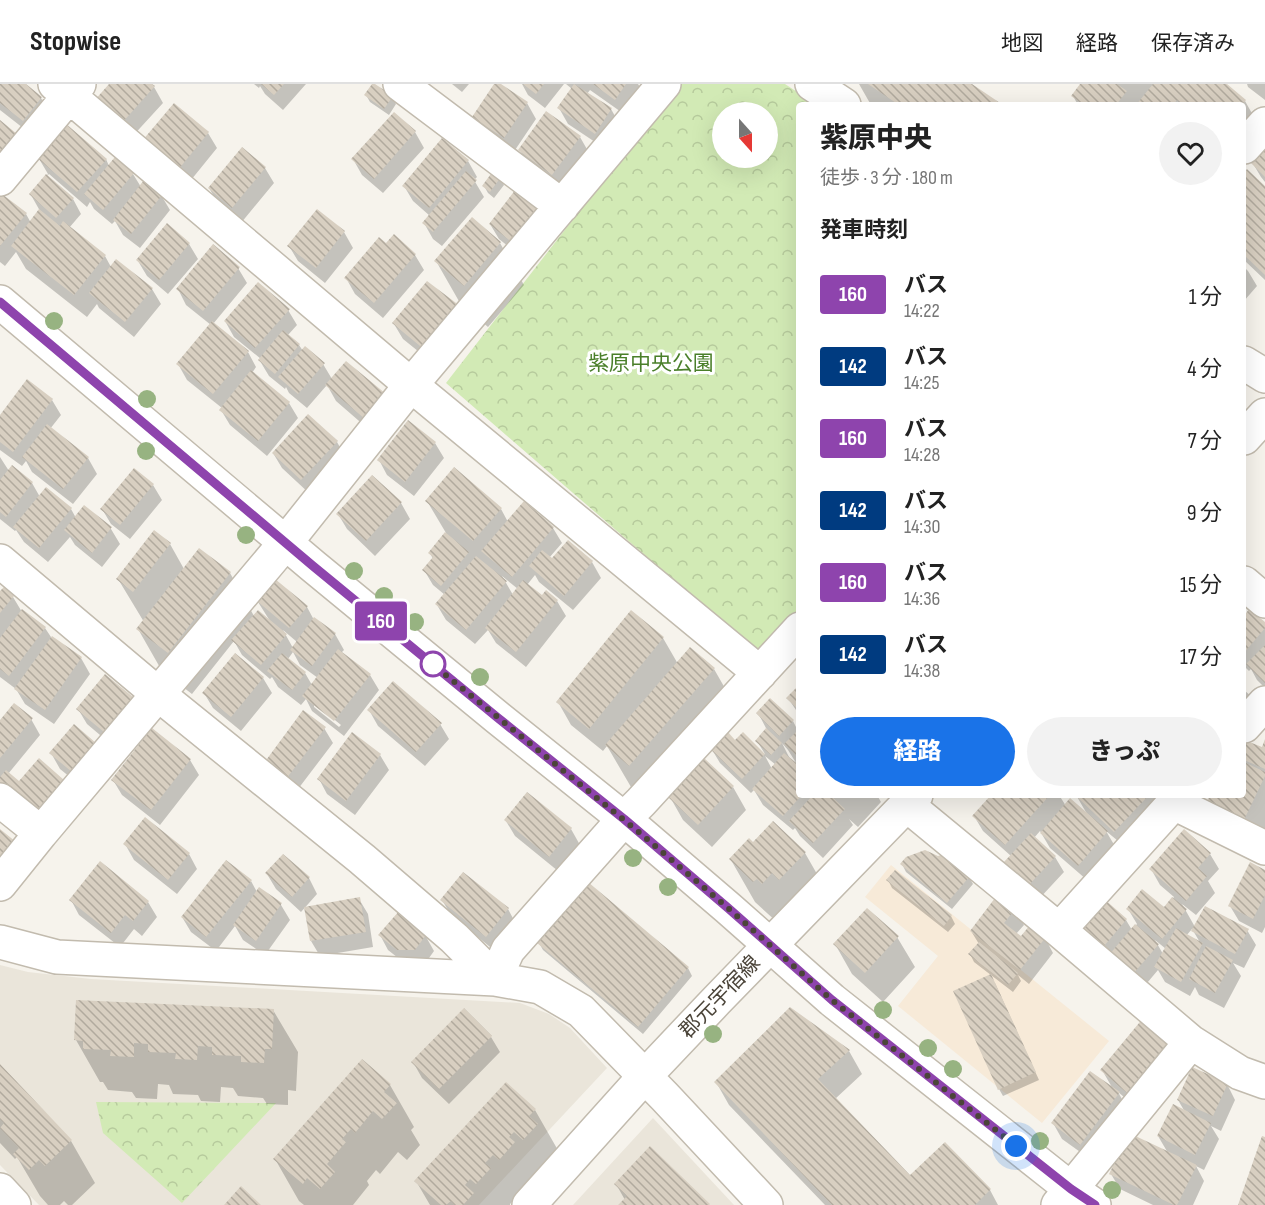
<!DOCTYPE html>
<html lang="ja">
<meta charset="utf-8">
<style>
body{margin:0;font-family:"Sofia Sans Condensed","Noto Sans JP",sans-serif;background:#f2f2f2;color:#222;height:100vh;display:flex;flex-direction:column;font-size:22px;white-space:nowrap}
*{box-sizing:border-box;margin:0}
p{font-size:20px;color:#767676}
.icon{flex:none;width:33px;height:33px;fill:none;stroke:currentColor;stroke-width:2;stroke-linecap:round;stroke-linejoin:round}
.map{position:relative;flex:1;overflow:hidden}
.details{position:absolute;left:796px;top:18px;width:450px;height:696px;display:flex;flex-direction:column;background:#fff;border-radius:6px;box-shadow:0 6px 24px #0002}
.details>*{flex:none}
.badge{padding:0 12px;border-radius:4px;font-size:21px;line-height:39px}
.needle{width:39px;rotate:159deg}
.tools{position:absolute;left:712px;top:18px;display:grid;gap:12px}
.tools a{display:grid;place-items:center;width:66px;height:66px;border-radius:50%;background:#fff;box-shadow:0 6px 24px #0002;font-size:30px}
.you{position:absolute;width:30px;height:30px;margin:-15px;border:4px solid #fff;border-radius:50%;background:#1a73e8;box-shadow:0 0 0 9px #1a73e833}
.map>.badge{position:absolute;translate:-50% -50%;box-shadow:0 0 0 3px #fff}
h2{padding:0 24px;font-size:22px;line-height:54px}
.round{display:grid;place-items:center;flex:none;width:63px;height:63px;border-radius:32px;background:#f2f2f2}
.summary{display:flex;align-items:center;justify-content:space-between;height:102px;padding:0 24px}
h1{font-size:28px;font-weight:800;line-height:45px}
.button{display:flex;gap:12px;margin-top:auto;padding:12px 24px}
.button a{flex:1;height:69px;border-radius:36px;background:#1a73e8;color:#fff;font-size:24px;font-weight:800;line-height:69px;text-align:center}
.button a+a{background:#f2f2f2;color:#222}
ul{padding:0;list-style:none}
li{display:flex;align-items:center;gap:18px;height:72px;padding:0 24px}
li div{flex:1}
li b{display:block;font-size:22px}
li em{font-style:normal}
li .badge{min-width:66px;font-weight:700;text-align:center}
header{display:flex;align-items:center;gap:36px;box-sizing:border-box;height:84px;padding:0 30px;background:#fff;border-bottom:2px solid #e0e0e0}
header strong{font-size:28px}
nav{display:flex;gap:33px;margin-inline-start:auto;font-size:21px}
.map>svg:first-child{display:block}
</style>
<header>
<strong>Stopwise</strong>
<nav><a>地図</a><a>経路</a><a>保存済み</a></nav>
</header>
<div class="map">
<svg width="1265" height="1121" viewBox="0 0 1265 1121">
<defs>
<pattern id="forest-crowns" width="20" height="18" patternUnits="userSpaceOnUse" patternTransform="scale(1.5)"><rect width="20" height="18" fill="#d2eab5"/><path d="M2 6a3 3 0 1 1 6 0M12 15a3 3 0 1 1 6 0" fill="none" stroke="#b6ca9c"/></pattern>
<pattern id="building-back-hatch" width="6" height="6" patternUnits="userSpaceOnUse" patternTransform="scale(1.5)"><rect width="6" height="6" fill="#d8cfc1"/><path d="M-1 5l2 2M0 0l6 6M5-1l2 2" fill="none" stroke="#b1aa9e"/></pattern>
</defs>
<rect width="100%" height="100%" fill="#f6f3ec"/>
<path fill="#eae5da" d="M0,881L28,888L91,895L520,919L549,930L570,944L607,984L479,1121H39L0,1081Z
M653,1034L734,1121H573Z"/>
<path fill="#f7ead8" d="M891,781L1109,957L1042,1039L898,922L938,872L865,813Z"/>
<path fill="url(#forest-crowns)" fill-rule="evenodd" d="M678,0H785L817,21H800L799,524L759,570L446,299ZM723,28H768V74H723Z
M96,1018L276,1019L182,1119L103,1049Z"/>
<path fill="#0003" fill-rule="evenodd" d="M0,0H24L41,14L50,29L32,51L0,26Z
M111,0H150L154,3L163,19L130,55L96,17Z
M254,0H306L283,26L265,10L260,2L259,4Z
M452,0H469L462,8Z
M496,0H499L527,19L536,35L513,69L482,48L474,33Z
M522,0H564L545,24L528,11Z
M566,0H638L642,6L624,30L590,6L587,10L611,25L620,41L604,64L568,40L559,24L572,5Z
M859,0H969L1000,21H871Z
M1082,0H1224L1245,17L1258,40L1244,76V21H1078L1073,12Z
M1247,0H1265V16L1248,3Z
M366,11L392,13L396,20L389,31L370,18Z
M394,30L415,48L424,64L383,109L362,91L353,75Z
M208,49L217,64L187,101L153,72Z
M580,53L604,95L577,132L544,108L520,66Z
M1265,65V98L1261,93L1252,78Z
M38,73L106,75L109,82L133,90L141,103L161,111L170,126L140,164L123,151L115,137L112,140L94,125L90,118L87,123L49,90L47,92L73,115L81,130L69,144L105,172L111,183L152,205L161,220L134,253L99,224L97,220L87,233L26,185L16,168L5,182L0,178V115L26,130L31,139L40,127L31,111L48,90Z
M468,77L477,93L474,96L484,113L442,162L433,155L424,139L430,132L413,117L404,102Z
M265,84L274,99L241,139L218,119L209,104Z
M1247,88L1265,104V196L1244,176V92Z
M500,94L504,101L494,114L488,109L484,102Z
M317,127L344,148L353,164L325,199L298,177L289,162Z
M490,140L549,141L523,174L499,155Z
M500,159L524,201L488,243L460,219L436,177Z
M189,160L198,175L168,210L147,192L138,177Z
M386,161L415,171L424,186L383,234L355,210L346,194Z
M1244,183L1248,187L1257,202L1244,217Z
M238,184L247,199L213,240L248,268L256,283L252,289L289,319L298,334L267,372L230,341L221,326L222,324L187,296L178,280L211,241L186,221L178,205Z
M427,199L434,280L403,255L394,240Z
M288,226L297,241L288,251L299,261L303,267L323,280L332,295L347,279L374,350L336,317L327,301L307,324L289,309L286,303L285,305L269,292L260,277L261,275L234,253L225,237Z
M52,316L61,331L50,345L88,374L97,390L73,420L32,388L26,377L22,382L0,366V334Z
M308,332L337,358L346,374L311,411L282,384L273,369Z
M435,359L444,374L414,412L387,391L379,376Z
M0,373L9,387L12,383L32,399L40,413L71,425L76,434L84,423L111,445L120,460L102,483L75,461L70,453L48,478L24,458L16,446L15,447L0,435Z
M372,393L401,419L410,435L375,472L347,445L338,430Z
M153,401L162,416L130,455L111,440L102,425Z
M427,417L501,425L508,438L553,444L562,459L549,474L592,478L601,494L573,526L539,498L535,491L527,501L542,513L557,517L566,532L526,583L496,559L488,546L475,560L446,536L437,521L445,511L433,501L424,486L433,475L430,469L446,449ZM502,492L518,505L513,511Z
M170,460L184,485L230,489L254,532L270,537L258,518L307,523L314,536L335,550L344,566L341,569L370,591L379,606L344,652L312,627L306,615L301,621L278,603L272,593L270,595L242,571L234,557L192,610L162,587L138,545L144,538L118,495ZM283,546L297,558L293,564ZM293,568L300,581L318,594L312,601L305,589L288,575ZM314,619L341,641L339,643L314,623Z
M0,510L13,513L22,528L45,544L51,553L81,574L90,590L54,640L25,620L16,605L0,593Z
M1244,527L1246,531L1265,540V604L1257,596L1251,585L1249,587L1244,582Z
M663,554L678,580L714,585L738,627L654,723L631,703L607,662L603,667L571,641L558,618Z
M263,594L272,609L241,647L213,624L204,609Z
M800,602V632L788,614Z
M1244,606L1252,613L1244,649Z
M132,614L141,630L113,662L87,640L78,625Z
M369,626L440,640L449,655L425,682L378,642Z
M758,629L793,637L798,647L800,646V711H877L881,718L858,743L849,735L853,741L823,774L800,752L795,744L793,746L763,721L754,706L751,709L720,679L711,664L735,658L765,670L757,657L767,646ZM782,659L788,666L798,682L790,675ZM765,672L776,681L772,685Z
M31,635L40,651L8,690L19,699L63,697L72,712L44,744L8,712L0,699V638Z
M324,644L333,659L295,709L275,694Z
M1245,658L1262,665L1265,658V778L1212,711H1244V661Z
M95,660L81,702L60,685L51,669Z
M380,671L389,686L355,731L327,710L319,695Z
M190,676L199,691L160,741L122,711L113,696Z
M733,703L746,726L712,763L683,736L670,713Z
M527,710L571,745L580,761L558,787L515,752L506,737Z
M993,711H1059L1066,722L1087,730L1076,711H1159L1124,762L1106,747L1116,764L1087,796L1050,764L1040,747L1034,754L1055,773L1064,788L1038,816L1011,772L983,747L974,732Z
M125,760L189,770L197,785L177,810L134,776Z
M753,760L805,769L829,811L778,839L755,818L731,776Z
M1210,770L1219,785L1208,797L1215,809L1196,831L1182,820L1195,843L1247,846L1256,861L1244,884L1233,879L1241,892L1224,924L1199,911L1195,903L1190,912L1165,898L1158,886L1142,905L1091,857L1082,842L1126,836L1132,846L1137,840L1128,825H1164L1174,813L1160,801L1151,785ZM1192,845L1201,860L1186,852ZM1155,856L1166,865L1163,870Z
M902,780L969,793L973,800L952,825L906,788Z
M1265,787V843L1262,849L1239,837L1230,822Z
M895,788L951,832L955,840L948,848L892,804L888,796Z
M267,790L309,794L317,810L301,828L276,805Z
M251,797L257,808L259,805L281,821L290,836L265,871L243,856L235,842L216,867L191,848L182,833Z
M359,815L368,830L373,863L320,872L311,857Z
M71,816L148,818L157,833L142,852L134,845L120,863L79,831Z
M442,816L508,825L516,840L495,867L451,831Z
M1015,825L1024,841L1016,850L1022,854H1045L1053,869L1029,900L1018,891L1021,897L1013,908L974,878L970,870L979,860L971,847Z
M380,851H425L434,867L424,881H407L388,866Z
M897,853L915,883L883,918L852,890L835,860Z
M539,859L688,884L692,892L643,950L543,866Z
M995,899L1039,996L1003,1012L999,1005Z
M273,926L298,968L296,1007L288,1006V1021L267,1020L263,1014L238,1012L233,1004L221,1003L220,1018L201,1017L198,1011L173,1010L169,1001L158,1000L157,1015L136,1014L132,1008L108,1006L103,998H100L76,956Z
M491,953L500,968L449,1020L422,994L413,978Z
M1170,957L1136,1023L1118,1008L1127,1024L1090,1075L1062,1055L1053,1039L1113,1005L1102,986Z
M849,967L862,990L835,1015L910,1093L945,1060L990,1106L998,1121H825L729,1021L716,998Z
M0,983L71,1057L95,1099L72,1121H68L64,1117L60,1121H48L40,1112L17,1073L15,1075L0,1059Z
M1227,1000L1235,1016L1221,1047L1211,1042L1219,1055L1204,1086L1196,1082L1204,1097L1193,1121H1153L1120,1105L1111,1090L1168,1069L1158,1052L1185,1028L1178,1016Z
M390,1001L414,1043L411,1046L420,1061L407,1076L398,1068L380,1090L376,1086L367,1097L369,1101L353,1121H304L299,1117L275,1075Z
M535,1026L559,1068L510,1120V1121H430L416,1097Z
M616,1100L709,1121H620L625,1116Z"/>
<path fill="url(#building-back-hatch)" d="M0,0H26L42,13L23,37L0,19Z
M109,0H152L155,2L121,40L94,17Z
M261,0H284L274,11Z
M372,0H375L393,12L384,25L364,11Z
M494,0H501L528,18L504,54L472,33Z
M523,0H544L536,10Z
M574,0L612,24L595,50L557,24Z
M593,0H626L615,16Z
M868,0H972L1003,21H899Z
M1080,0H1117L1127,7L1116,21H1084L1071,12Z
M1153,0H1227L1246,16L1242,21H1182L1177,16L1173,21H1136Z
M174,19L209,48L178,86L142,57Z
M546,27L581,52L552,91L518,66Z
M394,28L416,47L374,95L351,75Z
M0,36L17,50L0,70Z
M65,39L107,75L77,108L36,73Z
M442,54L469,76L429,124L402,102Z
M242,63L266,83L232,124L208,104Z
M1265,63V93L1250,78Z
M115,73L134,89L103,126L84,110Z
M1247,85L1265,102V191L1244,171V89Z
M466,87L477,96L433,148L422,139Z
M493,87L501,93L490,108L482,102Z
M46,90L74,114L56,134L29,110Z
M144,96L163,110L131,150L113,136Z
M516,105L541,125L514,160L489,140Z
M2,110L27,129L0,162V112Z
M39,125L60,142L63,137L106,171L74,211L11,162Z
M317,125L345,147L316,184L287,162Z
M472,133L501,158L464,202L434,177Z
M167,139L190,159L159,196L136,176Z
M394,150L416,170L374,219L344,194L379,153L386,159Z
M213,160L240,183L203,227L176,205Z
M116,175L153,204L125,238L89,209Z
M427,197L460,222L425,266L392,239Z
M258,198L290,225L255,264L224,237Z
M212,237L249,267L213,310L176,280Z
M283,246L300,260L275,290L258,276Z
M305,262L325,279L298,310L278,293Z
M346,277L386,310L365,335L325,301Z
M251,286L290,318L258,357L219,326Z
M27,295L53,315L13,368L0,358V331Z
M308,330L338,357L301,396L272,369Z
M408,336L436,358L405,398L377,376Z
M47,340L89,373L63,405L22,373Z
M12,381L33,398L6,433L0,428V396Z
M454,383L502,424L473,457L425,417Z
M134,384L154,400L120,441L100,425Z
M372,391L402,418L366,457L336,430Z
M46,403L72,424L39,464L13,443Z
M524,417L554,443L512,493L481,467Z
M84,421L112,443L92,469L64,446Z
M154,446L171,459L133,508L116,495Z
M445,448L469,468L441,502L422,486L433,473L428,469Z
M568,456L593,477L564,512L529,482L542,466L552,474Z
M199,464L231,488L168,569L136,545Z
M476,472L507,497L466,546L435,520Z
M275,495L308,522L289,544L257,517Z
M523,496L542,511L546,506L558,516L516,568L485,544Z
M4,503L14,512L0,529V507Z
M22,525L46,543L9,592L0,585V554Z
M1249,525L1265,538V544L1244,569V532Z
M258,526L287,550L261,581L231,556Z
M631,526L664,553L589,645L556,618Z
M314,533L336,549L312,582L290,566Z
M52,552L82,573L45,626L14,605Z
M1265,561V599L1246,580Z
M690,563L715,584L629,682L605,661Z
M338,565L371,590L334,637L302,612Z
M235,569L264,593L231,633L202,609Z
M282,569L306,588L292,606L267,587Z
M105,590L133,613L104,648L76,625Z
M393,597L442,639L416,668L367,626Z
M800,600V627L786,614Z
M770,614L794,636L779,652L756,629Z
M14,619L33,634L0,674V636Z
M303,626L326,643L286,695L264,679Z
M74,640L96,659L72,688L49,669Z
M152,644L191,675L151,726L111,696Z
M766,644L782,659L771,671L755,657Z
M800,644V675L784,660Z
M726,646L735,656L743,648L765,670L742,695L709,664Z
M352,648L381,670L346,717L317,695Z
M1265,655V685L1244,676V656L1262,663Z
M784,669L800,682V711H802L783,732L752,705Z
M39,674L64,696L34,729L0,699V693L6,686L19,697Z
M704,674L734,702L698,741L668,713Z
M1244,678L1265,688V692L1243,738L1206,720L1210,711H1244Z
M527,708L572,744L549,773L504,736Z
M813,711H830L845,725L813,759L789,737Z
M991,711H1050L1005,761L972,732Z
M1075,711H1149L1114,748Z
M1070,714L1108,747L1078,782L1040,749Z
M145,733L190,769L168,796L123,760Z
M773,737L806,768L779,796L772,789L762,800L757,795L753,798L729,775L749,754L753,758Z
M0,745L16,758L0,777Z
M1184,745L1211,769L1198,784L1207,792L1186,817L1149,785Z
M1031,749L1056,772L1028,802L1003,779Z
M925,766L938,772L944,770L970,792L947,819L900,780L906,773Z
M283,770L310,793L292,813L265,789Z
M226,776L252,796L206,853L181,833Z
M100,777L149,817L133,837L125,831L111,849L69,816Z
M1250,778L1265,786V811L1253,835L1228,822Z
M895,786L952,831L944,842L886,796Z
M463,788L509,824L486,853L440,816Z
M588,798L689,883L638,943L537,859Z
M259,803L282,819L256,857L233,841Z
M1142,805L1164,823L1172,813L1187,825L1162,855L1126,825Z
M998,810L1016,824L1004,839L1021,852L1030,841L1046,853L1020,886L970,847Z
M360,813L366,848L310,857L304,823Z
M1103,814L1127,835L1104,862L1080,841Z
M1205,822L1249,845L1235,870L1191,847Z
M867,824L899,852L865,889L833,860Z
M400,826L426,851L415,866H397L378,851Z
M1135,840L1159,860L1133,890L1109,871Z
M1176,844L1203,859L1181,898L1154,883Z
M979,858L1018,889L1008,901L968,870Z
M1206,862L1233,876L1215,909L1189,895Z
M991,890L1036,988L998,1006L953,907Z
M76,916L274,925L272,965H265L264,979L241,978V972L212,971V963L198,962L197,976L175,975L176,969L148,968V960L134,959V973L110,972L111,966L83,965V957L74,956Z
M790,923L850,966L818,995L910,1091L945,1058L991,1105L975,1121H832L714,998Z
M464,924L492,952L439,1005L411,978Z
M1144,933L1171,956L1127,1009L1100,986Z
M362,975L391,1000L384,1008L397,1019L382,1035L373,1027L355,1049L351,1045L342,1055L346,1058L327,1080L335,1088L320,1105L307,1094L303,1100L273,1075Z
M0,980L72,1056L45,1082L39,1076L29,1086L13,1070L19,1064L0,1044L4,1039L0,1035Z
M1192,983L1228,999L1213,1032L1177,1016Z
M1090,987L1120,1008L1080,1061L1051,1039Z
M506,998L536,1025L529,1032L538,1040L523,1056L514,1048L509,1053L515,1058L499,1076L493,1071L485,1079L491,1084L476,1100L470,1095L465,1101L474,1109L463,1121H455L451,1117L446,1121H441L414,1097Z
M1173,1020L1211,1039L1195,1071L1157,1052Z
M1129,1049L1197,1081L1177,1121H1174L1109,1090Z
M1262,1052L1265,1053V1121H1238Z
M650,1062L710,1120L709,1121H618L627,1112L614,1100Z
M241,1102L261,1121H224Z"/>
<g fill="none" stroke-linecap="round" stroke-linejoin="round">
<defs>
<path id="minor" d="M55,0L411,301L760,589
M400,0L562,122
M812,0L844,21
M1244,63L1265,40
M0,95L79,0
M0,218L313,482L498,634L624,735L728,824L832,916L1071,1105L1094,1121
M1244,279L1265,292
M1244,354L1265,331
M0,477L158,610L362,775L454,854L495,895L508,866L624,735L641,718L800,545
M1244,499L1265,517
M1244,642L1265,619
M0,716L41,749L0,800
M1174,719L1265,764
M907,721L1059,846L1191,958L1240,989L1265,998
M41,749L286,458L411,301L664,0
M1059,846L1181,711
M0,858L57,873L495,895L540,903L581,927L665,1013L766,1121
M0,1106L14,1121
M529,1121L645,992L716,917L916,711
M1058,1121L1191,958"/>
</defs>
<use href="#minor" stroke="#c2bbae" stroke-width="36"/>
<use href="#minor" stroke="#fff" stroke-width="33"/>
</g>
<g fill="#97b381">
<circle cx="54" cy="237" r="9"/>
<circle cx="147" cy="315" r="9"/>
<circle cx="146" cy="367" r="9"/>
<circle cx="246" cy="451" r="9"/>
<circle cx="354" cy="487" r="9"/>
<circle cx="384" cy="512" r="9"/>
<circle cx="415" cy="538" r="9"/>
<circle cx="480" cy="593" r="9"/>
<circle cx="633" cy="774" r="9"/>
<circle cx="668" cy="803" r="9"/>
<circle cx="883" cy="926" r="9"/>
<circle cx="713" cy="950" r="9"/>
<circle cx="928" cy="964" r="9"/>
<circle cx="953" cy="985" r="9"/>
<circle cx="1040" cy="1057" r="9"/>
<circle cx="1112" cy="1106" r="9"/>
</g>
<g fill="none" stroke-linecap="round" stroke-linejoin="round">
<defs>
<path id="line" d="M0,218L313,482L498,634L624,735L728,824L832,916L1071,1105L1095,1121"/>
</defs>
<use href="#line" stroke="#fff" stroke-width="14"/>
<use href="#line" stroke="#8e44ad" stroke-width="9"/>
<path stroke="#4b4439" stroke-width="6" stroke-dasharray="0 10.8" d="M433,580L431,579L640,749L728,824L832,916L1016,1062"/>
</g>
<circle fill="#fff" stroke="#8e44ad" stroke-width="3" cx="433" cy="580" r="12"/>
<g text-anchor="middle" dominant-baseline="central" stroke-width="6" stroke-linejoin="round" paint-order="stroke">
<g font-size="21" fill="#4a7f2a" stroke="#fff">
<text x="651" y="279">紫原中央公園</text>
</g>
<g font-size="21" fill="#4b4439" stroke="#fff">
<text transform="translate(720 913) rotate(-46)">郡元宇宿線</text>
</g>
</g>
</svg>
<div class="tools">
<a><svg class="needle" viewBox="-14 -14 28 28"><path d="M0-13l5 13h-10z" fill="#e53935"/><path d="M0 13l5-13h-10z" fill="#767676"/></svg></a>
</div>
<div class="you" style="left:1016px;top:1062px"></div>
<b class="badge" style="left:381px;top:537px;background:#8e44ad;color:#fff">160</b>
<section class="details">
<div class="summary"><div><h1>紫原中央</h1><p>徒歩 · 3 分 · 180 m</p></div><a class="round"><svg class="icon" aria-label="heart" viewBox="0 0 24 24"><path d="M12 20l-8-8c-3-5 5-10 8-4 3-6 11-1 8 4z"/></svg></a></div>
<h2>発車時刻</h2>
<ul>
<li><span class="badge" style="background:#8e44ad;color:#fff">160</span><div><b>バス</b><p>14:22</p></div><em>1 分</em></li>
<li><span class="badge" style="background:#003b80;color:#fff">142</span><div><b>バス</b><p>14:25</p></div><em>4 分</em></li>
<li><span class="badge" style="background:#8e44ad;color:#fff">160</span><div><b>バス</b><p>14:28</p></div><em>7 分</em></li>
<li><span class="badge" style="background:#003b80;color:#fff">142</span><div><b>バス</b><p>14:30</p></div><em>9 分</em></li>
<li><span class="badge" style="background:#8e44ad;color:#fff">160</span><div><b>バス</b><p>14:36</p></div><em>15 分</em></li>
<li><span class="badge" style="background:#003b80;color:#fff">142</span><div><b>バス</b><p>14:38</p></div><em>17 分</em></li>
</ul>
<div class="button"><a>経路</a><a>きっぷ</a></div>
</section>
</div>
